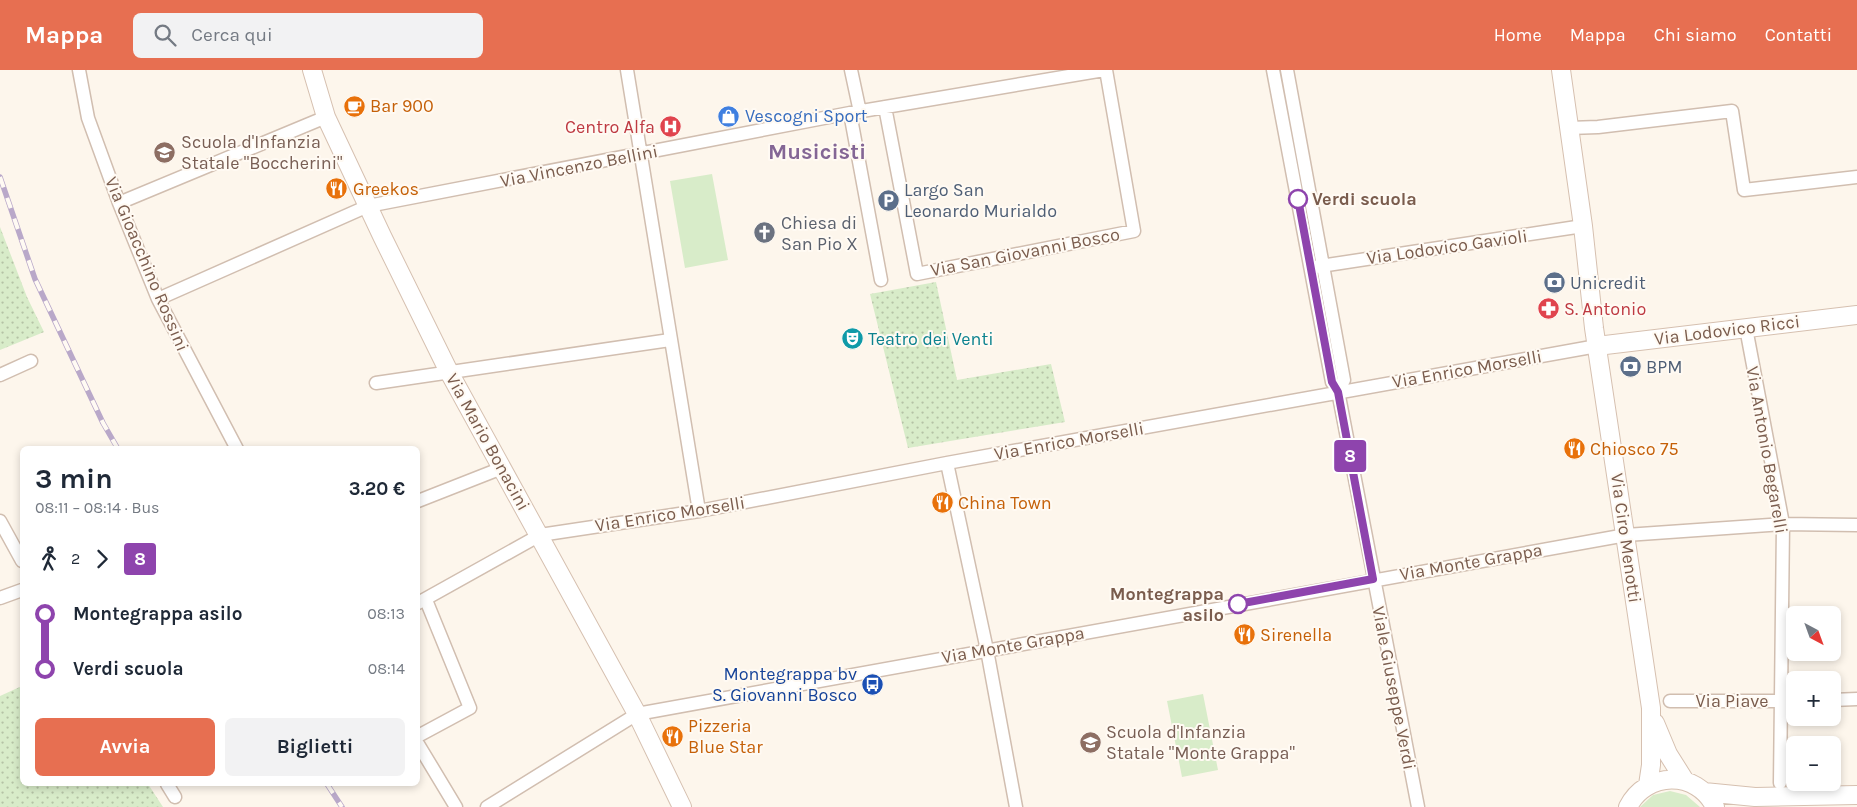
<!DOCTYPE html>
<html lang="it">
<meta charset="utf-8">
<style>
body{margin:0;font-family:Karla,sans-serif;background:#f2f2f3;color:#1f2937;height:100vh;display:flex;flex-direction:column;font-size:19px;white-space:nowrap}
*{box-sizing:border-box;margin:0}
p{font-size:16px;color:#747a83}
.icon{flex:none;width:28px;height:28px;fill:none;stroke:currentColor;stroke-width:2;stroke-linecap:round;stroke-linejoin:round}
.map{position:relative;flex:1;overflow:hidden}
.sheet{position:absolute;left:20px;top:376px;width:400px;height:340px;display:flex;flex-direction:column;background:#fff;border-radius:8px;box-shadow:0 2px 8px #0003}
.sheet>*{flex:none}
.badge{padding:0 10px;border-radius:4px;font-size:18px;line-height:32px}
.needle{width:32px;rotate:139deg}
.buttons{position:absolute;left:1786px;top:536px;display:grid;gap:10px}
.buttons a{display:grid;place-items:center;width:55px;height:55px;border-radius:8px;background:#fff;box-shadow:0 2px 8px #0003;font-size:25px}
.map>.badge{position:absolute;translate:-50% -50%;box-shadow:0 0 0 2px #fff}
.legs{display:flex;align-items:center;gap:8px;height:55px;padding:0 15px;font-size:16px}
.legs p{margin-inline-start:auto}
.overview{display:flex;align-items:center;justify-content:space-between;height:85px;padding:0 15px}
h1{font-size:28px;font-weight:700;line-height:38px}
.action{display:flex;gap:10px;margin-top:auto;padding:10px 15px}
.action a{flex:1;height:58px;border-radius:8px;background:#e76f51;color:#fff;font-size:20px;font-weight:700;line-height:58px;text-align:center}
.action a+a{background:#f2f2f3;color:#1f2937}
ul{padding:0 15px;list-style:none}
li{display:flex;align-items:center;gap:18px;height:55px;font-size:19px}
li i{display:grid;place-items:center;width:8px;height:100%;margin:0 6px;background:currentColor}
li i::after{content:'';width:12px;height:12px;margin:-6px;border:4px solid;border-radius:50%;background:#fff}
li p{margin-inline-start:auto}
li:first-child i{background:linear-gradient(#0000 50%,currentColor 0)}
li:last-child i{background:linear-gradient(currentColor 50%,#0000 0)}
header{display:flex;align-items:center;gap:30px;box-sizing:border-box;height:70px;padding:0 25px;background:#e76f51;color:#fff}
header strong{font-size:24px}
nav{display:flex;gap:28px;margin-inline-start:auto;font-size:18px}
.search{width:350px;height:45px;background:#f2f2f3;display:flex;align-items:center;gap:12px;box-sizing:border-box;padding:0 18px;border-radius:8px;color:#747a83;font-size:19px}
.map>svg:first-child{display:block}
</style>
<header>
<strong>Mappa</strong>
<div class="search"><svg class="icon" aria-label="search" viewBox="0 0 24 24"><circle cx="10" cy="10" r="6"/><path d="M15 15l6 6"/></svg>Cerca qui</div>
<nav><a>Home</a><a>Mappa</a><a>Chi siamo</a><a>Contatti</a></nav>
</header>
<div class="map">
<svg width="1857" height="737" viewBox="0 0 1857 737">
<defs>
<pattern id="park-dots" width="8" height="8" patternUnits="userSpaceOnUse" patternTransform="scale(1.25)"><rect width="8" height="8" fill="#d8ecc9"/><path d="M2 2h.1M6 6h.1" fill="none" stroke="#b4c2a5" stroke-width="1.8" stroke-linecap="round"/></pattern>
</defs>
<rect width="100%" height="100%" fill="#fdf6ec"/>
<path fill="#d8ecc9" d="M712,104L728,190L685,198L670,111Z
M1203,624L1218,700L1182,707L1167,631Z
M1670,721L1686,725L1700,737H1640L1653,725Z"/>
<path fill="url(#park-dots)" d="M0,157L27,227L44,262L0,280Z
M936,212L957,310L1051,294L1065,352L908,378L870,224Z
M22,616V714H148L163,737H0V626Z"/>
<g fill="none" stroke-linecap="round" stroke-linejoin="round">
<defs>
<path id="street" d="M79,0L88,48L119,133L158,229L237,379
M627,0L699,441
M851,0L860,42
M1273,0L1332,312L1338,321L1418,737
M1287,0L1344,310L1338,321
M885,37L917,204L1134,161L1106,0
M850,43L881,210
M1569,58L1598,57L1732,41L1744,120L1857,107
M119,133L326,47
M1314,197L1583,156
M158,229L368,136L850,43L1104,0
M1746,258L1783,454L1780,713
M0,305L31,291
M376,313L670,270
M947,393L987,580L1016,737
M418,431L502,398
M0,451L22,491
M0,528L22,520
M418,533L540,465L699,441L947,393L1597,276
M1832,630L1857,629
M1670,631H1795
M418,666L470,638L426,530
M418,674L456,737
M167,714L175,727
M487,737L637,644L1626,465L1783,454L1857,455"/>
<path id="secondary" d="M312,0L326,47L382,166L449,302L637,644L682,737
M1561,0L1583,156L1594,258L1651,638V695L1648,715
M1597,276L1857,245
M1655,653L1668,684L1685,711
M1704,722L1755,727L1857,725
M1628,737C1646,701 1697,700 1715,737"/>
</defs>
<use href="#street" stroke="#d1beb0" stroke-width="15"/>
<use href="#secondary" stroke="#d6c0b0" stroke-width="20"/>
<use href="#street" stroke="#fff" stroke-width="12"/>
<use href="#secondary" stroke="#fff" stroke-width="18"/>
<defs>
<path id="rail" d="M0,107L35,209L103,353L118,379
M327,714L342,737"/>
</defs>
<use href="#rail" stroke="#b9a8c9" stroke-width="5.5"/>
<use href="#rail" stroke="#fffaf3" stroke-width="4" stroke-dasharray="11" stroke-linecap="butt"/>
</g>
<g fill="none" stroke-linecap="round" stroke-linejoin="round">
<defs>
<path id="line-1" d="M1238,534L1373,509L1338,322L1332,312L1298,129"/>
</defs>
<use href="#line-1" stroke="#fff" stroke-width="11"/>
<use href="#line-1" stroke="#8e44ad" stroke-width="8"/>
</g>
<defs>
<symbol id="cafe-disc" viewBox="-11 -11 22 22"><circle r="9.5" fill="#e8710a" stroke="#fffaf3"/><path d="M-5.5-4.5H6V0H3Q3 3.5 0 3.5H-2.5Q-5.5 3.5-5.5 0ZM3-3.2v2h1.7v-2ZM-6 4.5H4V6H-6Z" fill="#fff"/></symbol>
<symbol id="shop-disc" viewBox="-11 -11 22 22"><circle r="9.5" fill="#3f7fe0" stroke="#fffaf3"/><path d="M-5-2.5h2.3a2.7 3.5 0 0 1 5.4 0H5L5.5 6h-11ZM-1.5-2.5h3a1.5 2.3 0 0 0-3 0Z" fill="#fff"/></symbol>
<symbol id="hospital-disc" viewBox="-11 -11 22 22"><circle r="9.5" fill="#e0444e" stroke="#fffaf3"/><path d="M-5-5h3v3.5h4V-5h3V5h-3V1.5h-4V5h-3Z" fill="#fff"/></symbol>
<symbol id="school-disc" viewBox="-11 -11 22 22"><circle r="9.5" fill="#8d6e63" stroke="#fffaf3"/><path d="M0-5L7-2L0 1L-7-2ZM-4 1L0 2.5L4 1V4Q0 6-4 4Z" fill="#fff"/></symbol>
<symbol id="restaurant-disc" viewBox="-11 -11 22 22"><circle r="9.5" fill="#e8710a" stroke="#fffaf3"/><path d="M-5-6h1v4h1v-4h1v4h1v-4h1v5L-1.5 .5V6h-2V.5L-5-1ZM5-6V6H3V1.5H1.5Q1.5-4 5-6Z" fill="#fff"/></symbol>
<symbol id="parking-disc" viewBox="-11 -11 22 22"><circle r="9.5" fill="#5c6f8a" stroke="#fffaf3"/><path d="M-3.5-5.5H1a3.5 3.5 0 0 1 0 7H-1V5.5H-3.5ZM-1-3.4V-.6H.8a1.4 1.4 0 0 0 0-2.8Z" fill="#fff"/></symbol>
<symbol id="church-disc" viewBox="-11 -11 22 22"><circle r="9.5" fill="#6b7280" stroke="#fffaf3"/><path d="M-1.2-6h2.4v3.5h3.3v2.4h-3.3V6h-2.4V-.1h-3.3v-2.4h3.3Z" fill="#fff"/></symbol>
<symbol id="bank-disc" viewBox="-11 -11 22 22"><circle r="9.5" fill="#5c6f8a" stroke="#fffaf3"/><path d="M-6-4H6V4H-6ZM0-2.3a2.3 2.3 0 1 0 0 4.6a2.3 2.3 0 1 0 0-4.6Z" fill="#fff"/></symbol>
<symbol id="pharmacy-disc" viewBox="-11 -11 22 22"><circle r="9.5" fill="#e0444e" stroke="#fffaf3"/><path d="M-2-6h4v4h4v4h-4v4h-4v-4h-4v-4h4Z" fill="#fff"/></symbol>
<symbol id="theatre-disc" viewBox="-11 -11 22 22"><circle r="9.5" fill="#0f9aa8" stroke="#fffaf3"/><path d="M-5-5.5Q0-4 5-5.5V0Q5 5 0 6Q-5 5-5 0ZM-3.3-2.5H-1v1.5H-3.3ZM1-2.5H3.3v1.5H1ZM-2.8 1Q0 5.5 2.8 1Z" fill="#fff"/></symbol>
<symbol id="bus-disc" viewBox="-11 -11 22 22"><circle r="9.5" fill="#1a4fb4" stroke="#fffaf3"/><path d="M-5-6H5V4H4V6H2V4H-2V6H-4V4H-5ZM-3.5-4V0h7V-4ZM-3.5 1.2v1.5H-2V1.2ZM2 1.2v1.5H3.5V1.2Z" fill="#fff"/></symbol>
</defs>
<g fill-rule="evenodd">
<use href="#cafe-disc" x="342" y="24" width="25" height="25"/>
<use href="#shop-disc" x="716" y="34" width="25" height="25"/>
<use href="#hospital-disc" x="658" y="44" width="25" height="25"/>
<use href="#school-disc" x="152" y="70" width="25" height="25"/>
<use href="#restaurant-disc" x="324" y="106" width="25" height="25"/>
<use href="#parking-disc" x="876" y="118" width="25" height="25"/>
<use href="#church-disc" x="752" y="150" width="25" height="25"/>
<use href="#bank-disc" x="1542" y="200" width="25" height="25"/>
<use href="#pharmacy-disc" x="1536" y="226" width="25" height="25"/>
<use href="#theatre-disc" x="840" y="256" width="25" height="25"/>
<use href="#bank-disc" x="1618" y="284" width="25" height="25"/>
<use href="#restaurant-disc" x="1562" y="366" width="25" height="25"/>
<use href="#restaurant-disc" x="930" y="420" width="25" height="25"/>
<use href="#restaurant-disc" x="1232" y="552" width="25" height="25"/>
<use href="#bus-disc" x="860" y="602" width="25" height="25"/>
<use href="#restaurant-disc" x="660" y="654" width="25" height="25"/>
<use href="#school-disc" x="1078" y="660" width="25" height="25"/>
</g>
<g fill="#fff" stroke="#8e44ad" stroke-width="2.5">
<circle cx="1298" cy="129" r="9"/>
<circle cx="1238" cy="534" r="9"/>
</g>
<g text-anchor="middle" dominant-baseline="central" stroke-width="4" stroke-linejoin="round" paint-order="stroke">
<g font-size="18" fill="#c56008" stroke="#fffaf3" text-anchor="start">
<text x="370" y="36">Bar 900</text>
<text x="353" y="119">Greekos</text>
<text x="1590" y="379">Chiosco 75</text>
<text x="958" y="433">China Town</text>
<text x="1260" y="565">Sirenella</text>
<text x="688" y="656">Pizzeria<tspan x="688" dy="21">Blue Star</tspan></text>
</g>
<g font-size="18" fill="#366cbe" stroke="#fffaf3" text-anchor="start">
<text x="745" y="46">Vescogni Sport</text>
</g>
<g font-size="18" fill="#be3a42" stroke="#fffaf3" text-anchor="end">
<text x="655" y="57">Centro Alfa</text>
<text x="1564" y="239" text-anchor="start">S. Antonio</text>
</g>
<g font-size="18" fill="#785e54" stroke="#fffaf3" text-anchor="start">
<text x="181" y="72">Scuola d'Infanzia<tspan x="181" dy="21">Statale "Boccherini"</tspan></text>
<text x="1106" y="662">Scuola d'Infanzia<tspan x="1106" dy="21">Statale "Monte Grappa"</tspan></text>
</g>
<g font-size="18" fill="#7a5c4d" stroke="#fffaf3">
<text transform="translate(579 96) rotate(-11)">Via Vincenzo Bellini</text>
<text transform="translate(1447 177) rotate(-8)">Via Lodovico Gavioli</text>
<text transform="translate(1025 182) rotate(-11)">Via San Giovanni Bosco</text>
<text transform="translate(147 194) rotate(67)">Via Gioacchino Rossini</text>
<text transform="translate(1727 260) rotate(-7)">Via Lodovico Ricci</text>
<text transform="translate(1467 299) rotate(-10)">Via Enrico Morselli</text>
<text transform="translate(1069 371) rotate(-10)">Via Enrico Morselli</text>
<text transform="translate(488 372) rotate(61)">Via Mario Bonacini</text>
<text transform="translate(1767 380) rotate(80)">Via Antonio Begarelli</text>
<text transform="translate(670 444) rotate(-9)">Via Enrico Morselli</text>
<text transform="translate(1626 468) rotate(82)">Via Ciro Menotti</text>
<text transform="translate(1471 492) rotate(-10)">Via Monte Grappa</text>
<text transform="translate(1013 575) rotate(-10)">Via Monte Grappa</text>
<text transform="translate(1394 618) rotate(79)">Viale Giuseppe Verdi</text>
<text x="1732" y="631">Via Piave</text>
</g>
<g font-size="18" fill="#4e5e75" stroke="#fffaf3" text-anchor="start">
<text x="904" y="120">Largo San<tspan x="904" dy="21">Leonardo Murialdo</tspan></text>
<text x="1570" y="213">Unicredit</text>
<text x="1646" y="297">BPM</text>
</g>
<g font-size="18" font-weight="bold" fill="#7a5c4d" stroke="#fffaf3" text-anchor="start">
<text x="1312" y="129">Verdi scuola</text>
<text x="1224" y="524" text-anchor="end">Montegrappa<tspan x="1224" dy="21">asilo</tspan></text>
</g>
<g font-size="18" fill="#5b616d" stroke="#fffaf3" text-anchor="start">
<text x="781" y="153">Chiesa di<tspan x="781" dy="21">San Pio X</tspan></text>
</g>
<g font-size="18" fill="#0d838f" stroke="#fffaf3" text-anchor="start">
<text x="868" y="269">Teatro dei Venti</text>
</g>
<g font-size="18" fill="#164399" stroke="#fffaf3" text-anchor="end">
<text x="857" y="604">Montegrappa bv<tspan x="857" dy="21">S. Giovanni Bosco</tspan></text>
</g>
<g font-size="22" font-weight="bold" fill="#846695" stroke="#fffaf3">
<text x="817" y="82">Musicisti</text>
</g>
</g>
</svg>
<div class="buttons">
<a><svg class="needle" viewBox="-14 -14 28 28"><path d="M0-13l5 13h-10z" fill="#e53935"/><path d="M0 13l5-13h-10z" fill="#747a83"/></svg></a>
<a>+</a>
<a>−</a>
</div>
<b class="badge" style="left:1350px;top:386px;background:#8e44ad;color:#fff">8</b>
<section class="sheet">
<div class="overview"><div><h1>3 min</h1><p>08:11 – 08:14 · Bus</p></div><b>3.20 €</b></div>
<div class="legs"><svg class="icon" aria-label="walk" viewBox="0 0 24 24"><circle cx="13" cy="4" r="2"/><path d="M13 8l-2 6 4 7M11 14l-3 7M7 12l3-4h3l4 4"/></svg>2<svg class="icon" aria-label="forward" viewBox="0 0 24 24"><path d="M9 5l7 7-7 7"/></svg><b class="badge" style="background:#8e44ad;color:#fff">8</b></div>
<ul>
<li><i style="color:#8e44ad"></i><b>Montegrappa asilo</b><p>08:13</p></li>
<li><i style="color:#8e44ad"></i><b>Verdi scuola</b><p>08:14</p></li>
</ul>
<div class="action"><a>Avvia</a><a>Biglietti</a></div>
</section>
</div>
